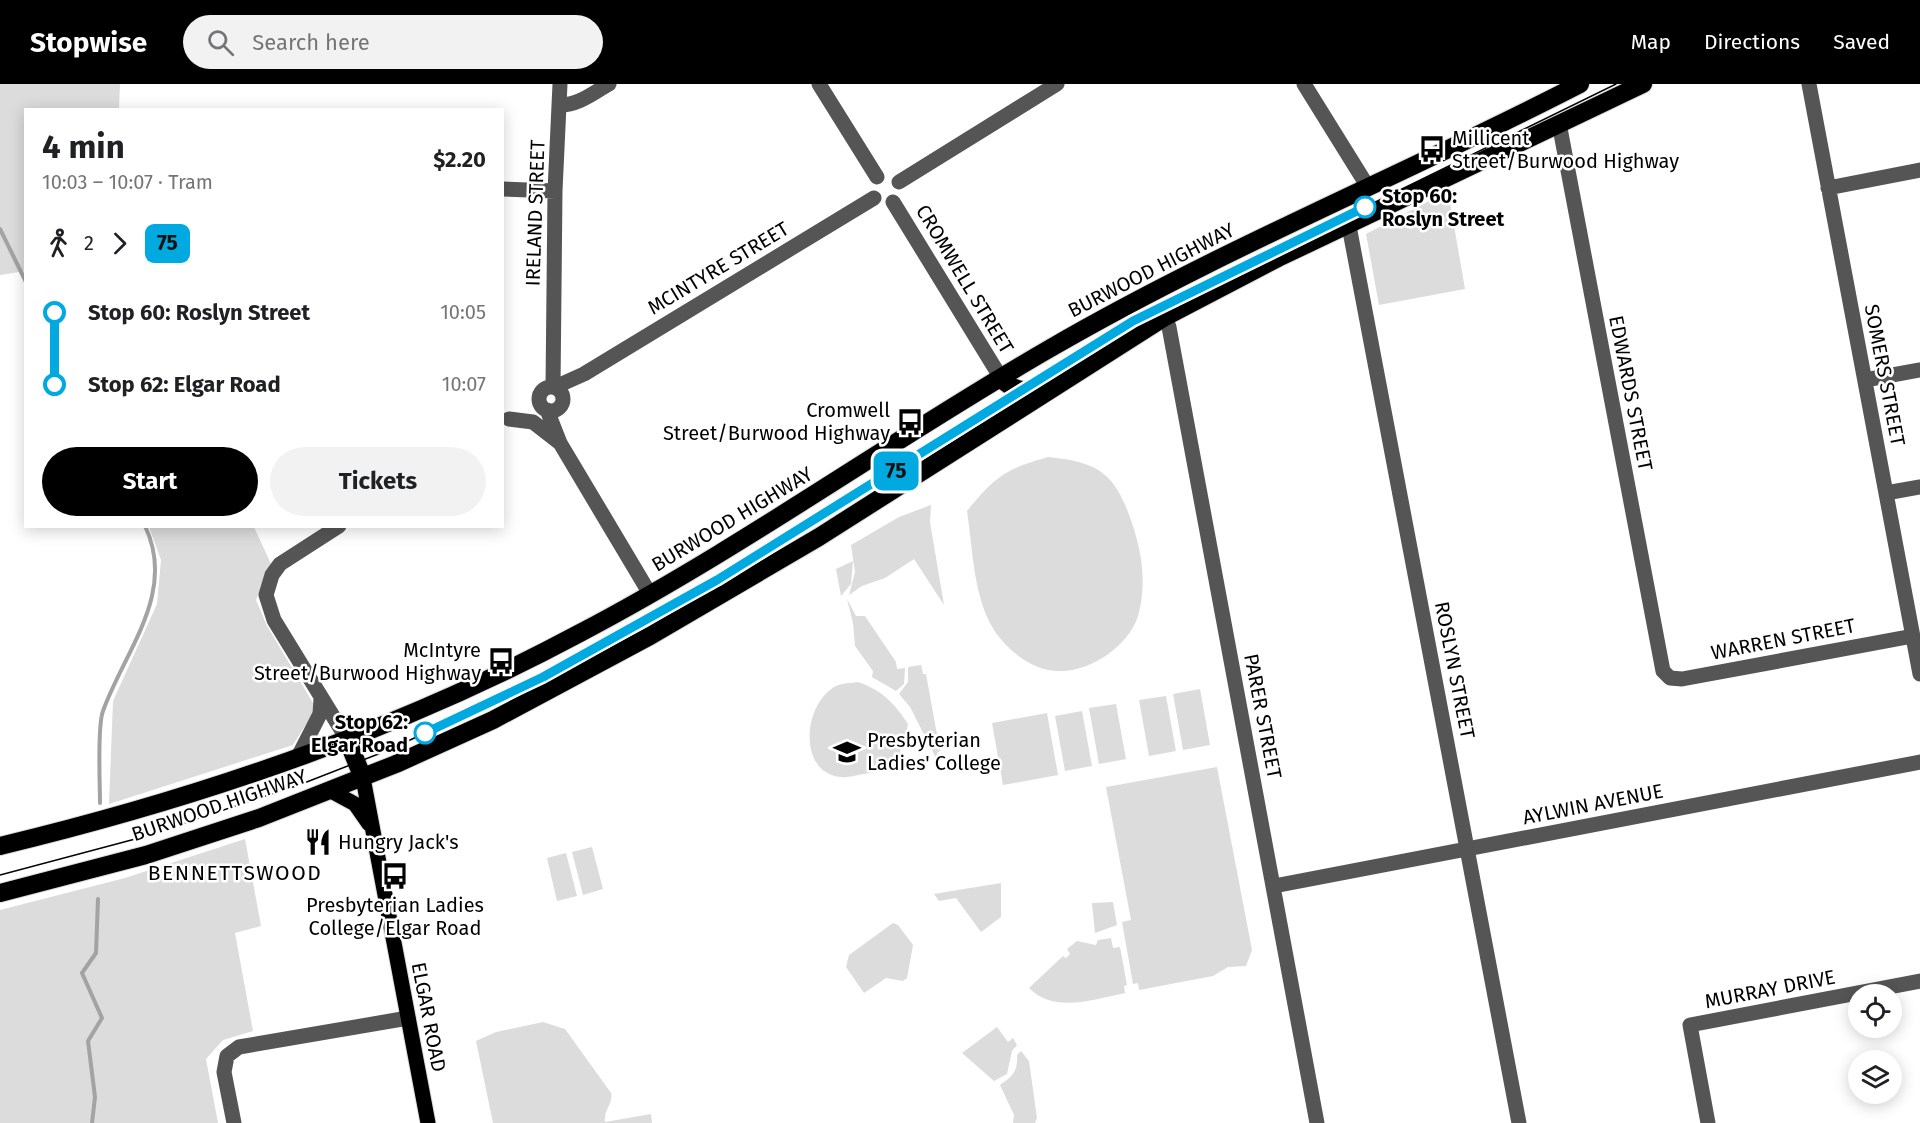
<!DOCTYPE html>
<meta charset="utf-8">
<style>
body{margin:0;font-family:"Fira Sans",sans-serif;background:#f2f2f2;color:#202124;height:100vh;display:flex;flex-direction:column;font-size:22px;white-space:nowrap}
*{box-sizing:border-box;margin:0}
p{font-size:20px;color:#757577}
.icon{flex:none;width:33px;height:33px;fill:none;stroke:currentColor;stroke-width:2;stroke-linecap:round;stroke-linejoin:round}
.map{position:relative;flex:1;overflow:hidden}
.panel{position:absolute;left:24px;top:24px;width:480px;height:420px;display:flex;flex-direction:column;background:#fff;border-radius:0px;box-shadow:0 3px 15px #0003}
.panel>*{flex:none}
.badge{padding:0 12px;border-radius:9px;font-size:21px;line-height:39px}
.tools{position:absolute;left:1848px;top:900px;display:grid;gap:12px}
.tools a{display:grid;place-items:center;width:54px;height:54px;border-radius:50%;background:#fff;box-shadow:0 3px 15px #0003;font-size:30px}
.map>.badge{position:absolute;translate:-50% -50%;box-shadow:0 0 0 3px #fff}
.legs{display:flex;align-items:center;gap:9px;height:66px;padding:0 18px;font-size:20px}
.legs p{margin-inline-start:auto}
.overview{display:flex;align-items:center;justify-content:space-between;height:102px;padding:0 18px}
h1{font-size:33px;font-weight:700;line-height:45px}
.primary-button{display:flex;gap:12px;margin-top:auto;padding:12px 18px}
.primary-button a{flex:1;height:69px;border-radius:36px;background:#000;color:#fff;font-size:24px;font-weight:700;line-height:69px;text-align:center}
.primary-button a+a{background:#f2f2f2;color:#202124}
ul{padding:0 18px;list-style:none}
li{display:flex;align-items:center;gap:21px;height:72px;font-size:22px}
li i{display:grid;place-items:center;width:9px;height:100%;margin:0 8px;background:currentColor}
li i::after{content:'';width:15px;height:15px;margin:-8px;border:4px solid;border-radius:50%;background:#fff}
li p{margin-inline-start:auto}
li:first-child i{background:linear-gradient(#0000 50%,currentColor 0)}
li:last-child i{background:linear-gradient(currentColor 50%,#0000 0)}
header{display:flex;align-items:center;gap:36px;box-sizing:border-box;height:84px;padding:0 30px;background:#000;color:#fff}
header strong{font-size:28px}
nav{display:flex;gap:33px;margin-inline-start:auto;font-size:21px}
.search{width:420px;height:54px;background:#f2f2f2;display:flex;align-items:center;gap:15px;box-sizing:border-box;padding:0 21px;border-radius:33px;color:#757577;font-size:22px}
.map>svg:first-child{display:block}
</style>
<header>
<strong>Stopwise</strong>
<div class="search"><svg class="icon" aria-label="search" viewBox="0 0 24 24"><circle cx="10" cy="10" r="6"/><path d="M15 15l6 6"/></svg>Search here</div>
<nav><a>Map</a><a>Directions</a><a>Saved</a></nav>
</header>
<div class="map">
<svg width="1920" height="1039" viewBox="0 0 1920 1039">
<rect width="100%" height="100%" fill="#fff"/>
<path fill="#dcdcdc" d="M0,0H120L119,25L26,26L25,187L0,191Z
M1448,107L1465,205L1379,221L1366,150Z
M1048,373C1099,378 1115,389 1132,439C1142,469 1147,500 1138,532C1128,563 1089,589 1057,587C1032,586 1007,566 994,546C973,512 973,466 967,427C995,393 1005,385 1048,373Z
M931,421L930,438L944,521L914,475L885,494L862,502L849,511L855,488L851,461L899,433Z
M149,443H254L271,480L256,516L267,542L316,624L293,661L109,720L113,617L157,520L161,476Z
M853,477L851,500L841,512L836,485Z
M847,515L856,532H865L896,578L897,585L905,584L904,600L896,607L872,593L873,587L855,562L853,539Z
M921,581L923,590H926L940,667L937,669L940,682L910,623L899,610L908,598V583Z
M858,598C882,606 895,620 908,640C902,670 897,685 864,690C857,691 848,694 841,693C798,690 802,620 836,602C842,599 852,599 858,598Z
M1200,605L1210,661L1183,666L1173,610Z
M1166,612L1176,667L1149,672L1139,616Z
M1116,620L1126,675L1099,680L1089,624Z
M1082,627L1092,682L1065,687L1055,632Z
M1047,629L1058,691L1003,701L992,639Z
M1217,683L1252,866L1246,882L1228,883L1213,892L1139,906L1138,899L1133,900L1122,838L1131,836L1106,703Z
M245,755L261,842L235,849L253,947L223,956L206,975L218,1039H0V826L125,794Z
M592,763L603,805L583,811L572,768Z
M566,769L577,812L557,817L547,774Z
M1001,799V833L981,848L956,814L939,817L934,810Z
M1113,818L1117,841L1095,849L1092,819Z
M893,839L898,841L913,861L907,894L903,897L886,894L864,909L846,883L849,871Z
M1111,854L1113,864L1120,863L1127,901L1124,902L1125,909C1095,915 1054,930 1029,904L1063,872L1066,874L1070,870L1067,865L1077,857L1096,861L1098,856Z
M543,938L565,945L611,1009C614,1018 603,1027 605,1038L651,1030L652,1039H493L476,957L496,948Z
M997,943L1008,958L1013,954L1017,961L1012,967L1007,990L994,997L962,969Z
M1021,967L1029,977L1037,1034L1035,1039H1013L1014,1031L1000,1001C1013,992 1018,987 1017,971Z"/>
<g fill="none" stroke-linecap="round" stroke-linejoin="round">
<path stroke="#a3a3a3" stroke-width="4" d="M0,145L26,198
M100,719C100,699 97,642 103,627C125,566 177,509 145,442
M92,1039L95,1013L88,957L102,934L82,889L96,869L98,815"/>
<defs>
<path id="major" d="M363,694L428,1039
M331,707L355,720L369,740"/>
<path id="highway" d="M1001,294C1016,311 1033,308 1053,300
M347,655L363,694
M0,762C200,714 399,646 580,549C742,464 891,356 1049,265C1221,165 1404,91 1580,0
M0,809L146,771L259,734L396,680L493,636L650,552L819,453L1165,233L1278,174L1643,0"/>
</defs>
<use href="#major" stroke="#dbdbdb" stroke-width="17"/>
<use href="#highway" stroke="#dbdbdb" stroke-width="20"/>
<path stroke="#555" stroke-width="15" d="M819,0L877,93
M1304,0L1368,103
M1809,0L1920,590
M560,21C579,21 593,9 609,0
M1559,39L1663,587L1670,594L1682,595L1913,552
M899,98L1057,0
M1828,104L1920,86
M502,105L555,107
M893,118L1001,294
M1349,142L1519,1039
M1165,233L1169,243L1317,1039
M1865,296L1920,286
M553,303L555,107L560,0
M555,303L584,290L874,114
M539 315a12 12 0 1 1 24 0a12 12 0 1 1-24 0Z
M547,326L560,359L650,510
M509,335L533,338L560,359
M1886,409L1920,403
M339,442L280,480L272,491L266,511L274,536L347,655
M299,671L320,630L321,615
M1274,802L1920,678
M234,1039L224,988L227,972L239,963L408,934
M1708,1039L1690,941L1920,897"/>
<use href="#major" stroke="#000" stroke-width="15"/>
<use href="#highway" stroke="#000" stroke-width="18"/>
<path stroke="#000" stroke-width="1.5" d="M0,791L139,754L299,701L386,667L506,612L717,496L1133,237L1616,0"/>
</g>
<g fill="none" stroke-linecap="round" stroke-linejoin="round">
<defs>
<path id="line-1" d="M425,649L543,593L717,496L1133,237L1365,123"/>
</defs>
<use href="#line-1" stroke="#fff" stroke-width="14"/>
<use href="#line-1" stroke="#00a9e0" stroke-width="9"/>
</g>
<defs>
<symbol id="bus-bare" viewBox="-9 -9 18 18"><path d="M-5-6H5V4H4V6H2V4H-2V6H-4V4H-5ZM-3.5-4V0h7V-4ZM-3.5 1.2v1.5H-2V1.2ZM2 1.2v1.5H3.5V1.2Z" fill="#000" stroke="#fff" stroke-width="2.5" paint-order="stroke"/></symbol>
<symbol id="school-bare" viewBox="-9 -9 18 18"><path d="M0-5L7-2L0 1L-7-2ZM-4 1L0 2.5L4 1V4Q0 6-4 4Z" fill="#000" stroke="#fff" stroke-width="2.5" paint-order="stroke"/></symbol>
<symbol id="restaurant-bare" viewBox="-9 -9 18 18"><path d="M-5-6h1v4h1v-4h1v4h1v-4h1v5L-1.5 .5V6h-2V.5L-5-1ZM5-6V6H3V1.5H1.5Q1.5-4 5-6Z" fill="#000" stroke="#fff" stroke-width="2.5" paint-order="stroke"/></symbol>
</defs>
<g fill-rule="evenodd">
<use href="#bus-bare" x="1413" y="46" width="38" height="38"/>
<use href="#bus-bare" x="891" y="319" width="38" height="38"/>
<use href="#bus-bare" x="482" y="558" width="38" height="38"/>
<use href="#school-bare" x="828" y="649" width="38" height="38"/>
<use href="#restaurant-bare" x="299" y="739" width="38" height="38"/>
<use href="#bus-bare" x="376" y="773" width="38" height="38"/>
</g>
<g fill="#fff" stroke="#00a9e0" stroke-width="3">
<circle cx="1365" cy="123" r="10"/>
<circle cx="425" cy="649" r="10"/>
</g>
<g text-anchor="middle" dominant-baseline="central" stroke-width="5" stroke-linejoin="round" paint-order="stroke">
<g font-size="20" fill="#000" stroke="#fff" text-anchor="start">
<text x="1452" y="54">Millicent<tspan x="1452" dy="23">Street/Burwood Highway</tspan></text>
<text x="890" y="326" text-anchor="end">Cromwell<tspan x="890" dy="23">Street/Burwood Highway</tspan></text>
<text x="481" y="566" text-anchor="end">McIntyre<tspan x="481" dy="23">Street/Burwood Highway</tspan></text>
<text x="867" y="656">Presbyterian<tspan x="867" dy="23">Ladies' College</tspan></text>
<text x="338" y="758">Hungry Jack's</text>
<text x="395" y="821" text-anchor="middle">Presbyterian Ladies<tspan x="395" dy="23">College/Elgar Road</tspan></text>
</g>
<g font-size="20" font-weight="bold" fill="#000" stroke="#fff" text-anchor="start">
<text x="1382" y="112">Stop 60:<tspan x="1382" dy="23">Roslyn Street</tspan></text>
<text x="408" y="638" text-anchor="end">Stop 62:<tspan x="408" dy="23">Elgar Road</tspan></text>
</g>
<g font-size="20" fill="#000" stroke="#fff">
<text transform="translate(535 129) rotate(-88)">IRELAND STREET</text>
<text transform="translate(718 184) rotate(-31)">MCINTYRE STREET</text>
<text transform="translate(1151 186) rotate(-27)">BURWOOD HIGHWAY</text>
<text transform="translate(965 195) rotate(59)">CROMWELL STREET</text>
<text transform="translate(1885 291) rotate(79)">SOMERS STREET</text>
<text transform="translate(1631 309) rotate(79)">EDWARDS STREET</text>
<text transform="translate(732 435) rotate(-31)">BURWOOD HIGHWAY</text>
<text transform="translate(1783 555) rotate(-11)">WARREN STREET</text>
<text transform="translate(1455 586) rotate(79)">ROSLYN STREET</text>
<text transform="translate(1263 632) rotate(79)">PARER STREET</text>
<text transform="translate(1593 720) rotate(-11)">AYLWIN AVENUE</text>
<text transform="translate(219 721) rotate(-19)">BURWOOD HIGHWAY</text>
<text transform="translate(1770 905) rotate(-11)">MURRAY DRIVE</text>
<text transform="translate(429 933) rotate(79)">ELGAR ROAD</text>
</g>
<g font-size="21" letter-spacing="1.5" fill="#000" stroke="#fff">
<text x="235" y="789">BENNETTSWOOD</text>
</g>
</g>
</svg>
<div class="tools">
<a><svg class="icon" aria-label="locate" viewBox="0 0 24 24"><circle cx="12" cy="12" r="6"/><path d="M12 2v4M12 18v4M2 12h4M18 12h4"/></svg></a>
<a><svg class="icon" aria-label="layers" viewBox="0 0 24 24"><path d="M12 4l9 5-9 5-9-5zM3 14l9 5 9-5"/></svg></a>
</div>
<b class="badge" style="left:896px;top:387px;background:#00a9e0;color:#111">75</b>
<section class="panel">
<div class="overview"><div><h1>4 min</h1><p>10:03 – 10:07 · Tram</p></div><b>$2.20</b></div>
<div class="legs"><svg class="icon" aria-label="walk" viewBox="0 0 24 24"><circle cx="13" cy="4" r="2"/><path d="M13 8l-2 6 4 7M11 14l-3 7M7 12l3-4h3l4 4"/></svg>2<svg class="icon" aria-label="forward" viewBox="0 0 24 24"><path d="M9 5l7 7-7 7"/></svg><b class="badge" style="background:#00a9e0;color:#111">75</b></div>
<ul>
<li><i style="color:#00a9e0"></i><b>Stop 60: Roslyn Street</b><p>10:05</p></li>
<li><i style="color:#00a9e0"></i><b>Stop 62: Elgar Road</b><p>10:07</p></li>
</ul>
<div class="primary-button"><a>Start</a><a>Tickets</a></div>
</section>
</div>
